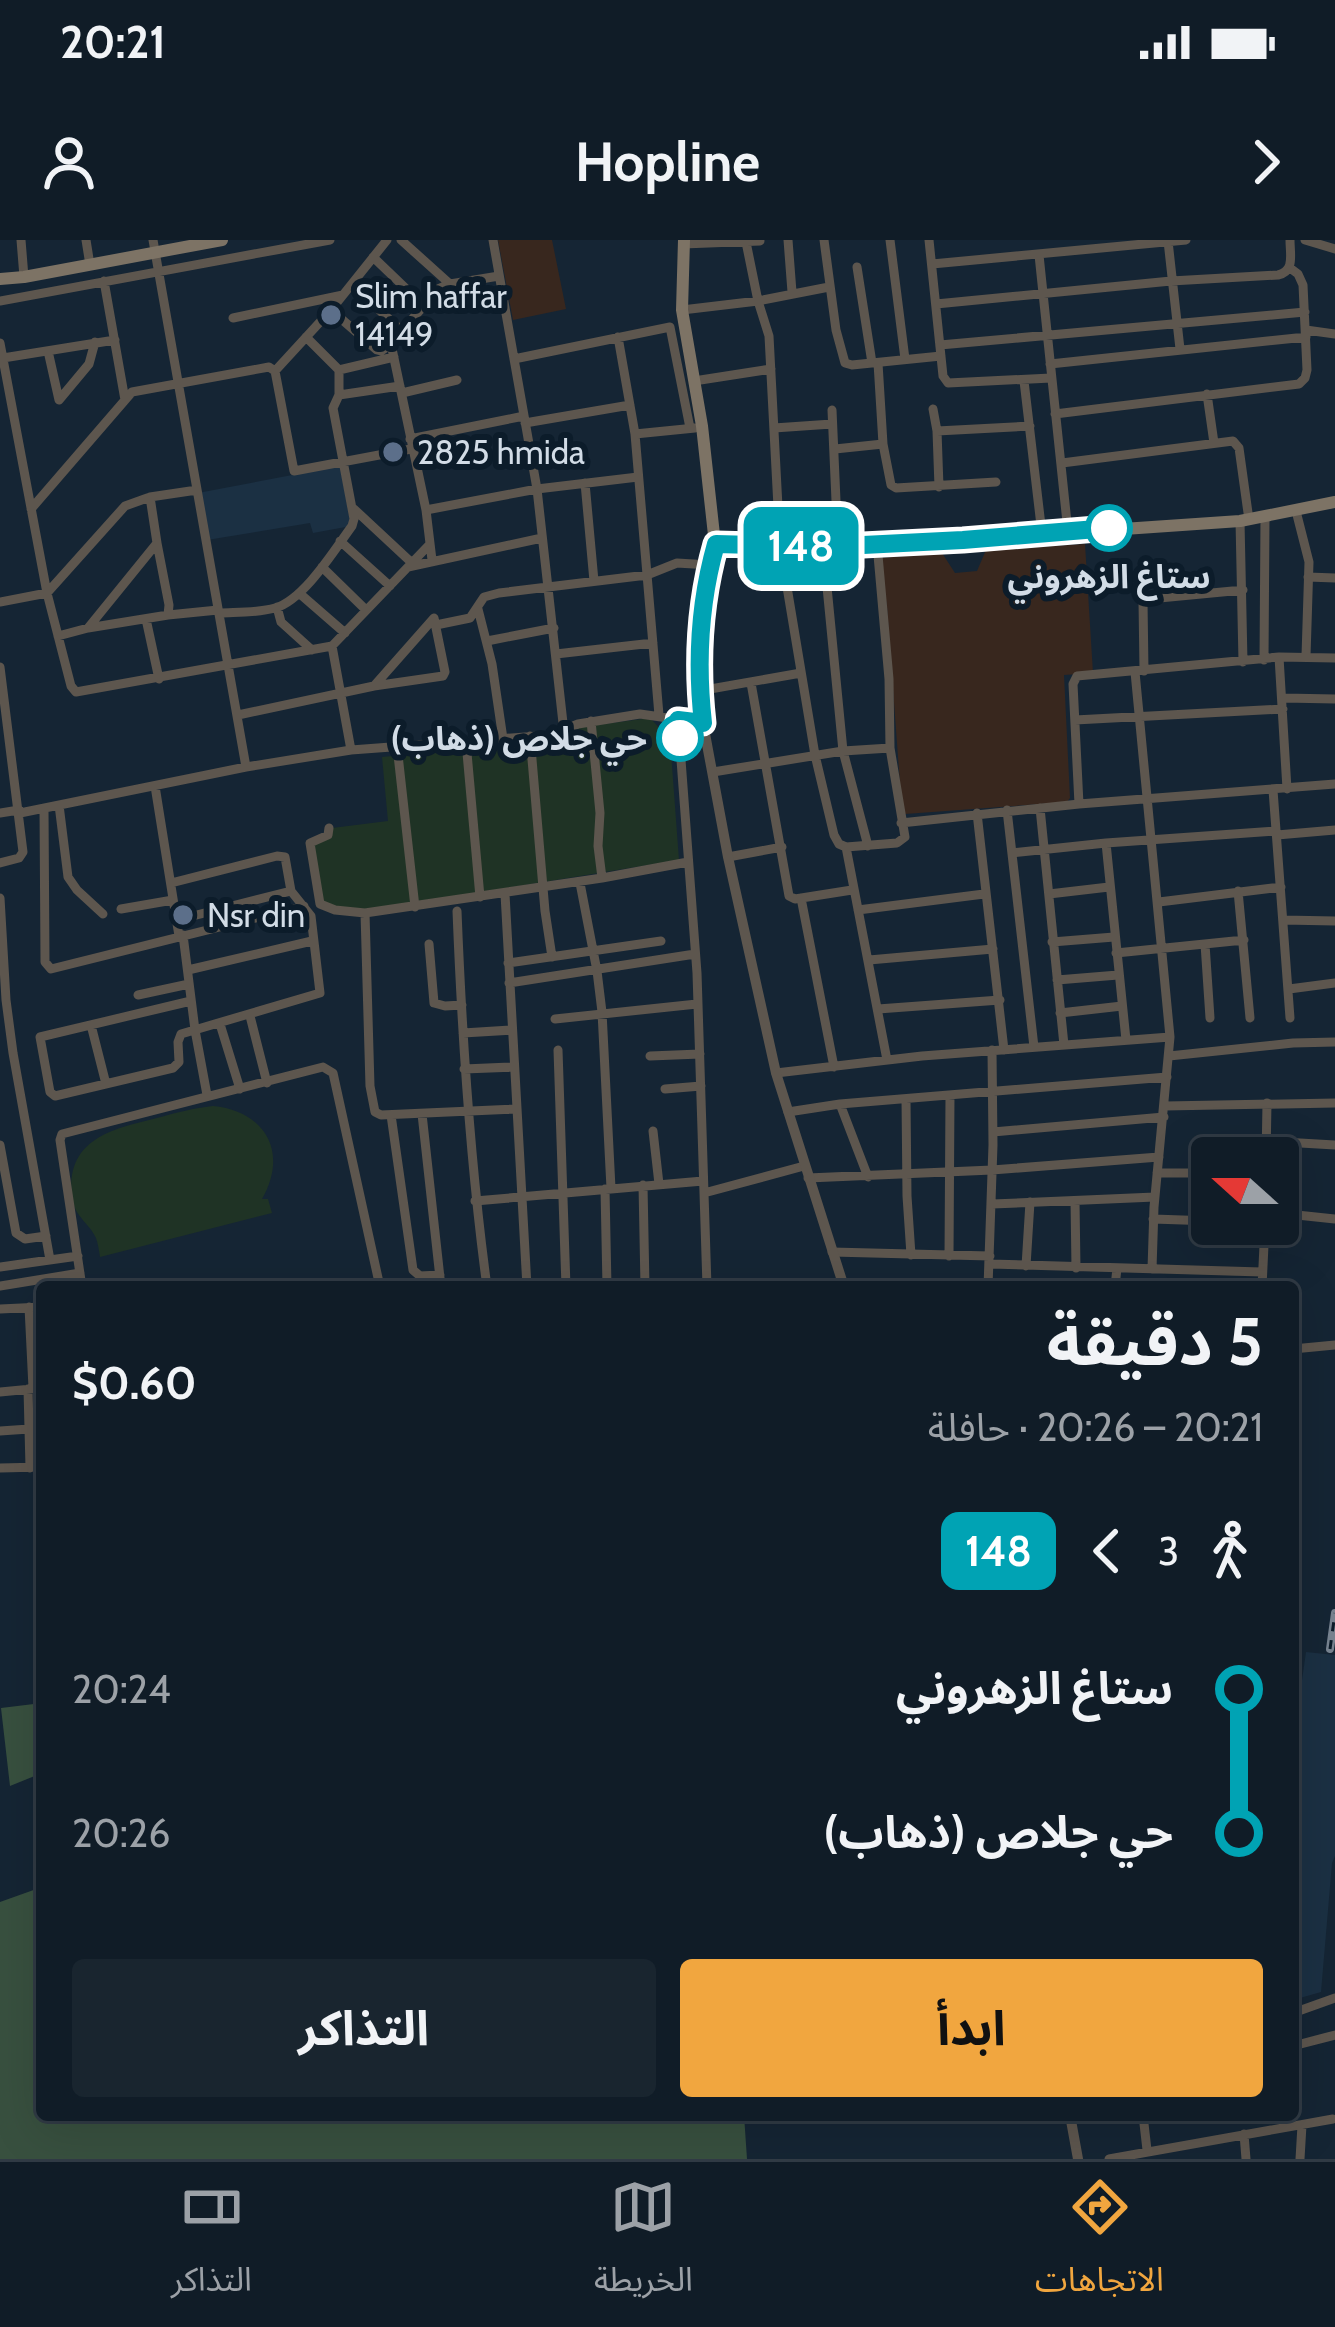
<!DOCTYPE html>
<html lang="ar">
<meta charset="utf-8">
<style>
body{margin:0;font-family:Cabin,"Noto Sans Arabic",sans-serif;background:#19252f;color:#f1f3f6;direction:rtl;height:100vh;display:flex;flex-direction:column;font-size:45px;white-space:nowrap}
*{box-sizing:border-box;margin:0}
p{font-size:39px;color:#9ca1a7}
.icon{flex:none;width:66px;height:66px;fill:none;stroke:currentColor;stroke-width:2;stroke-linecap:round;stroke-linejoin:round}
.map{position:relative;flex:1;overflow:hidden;direction:ltr}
.details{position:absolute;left:36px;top:1041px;width:1263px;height:840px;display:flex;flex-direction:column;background:#101c27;border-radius:12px;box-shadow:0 12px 48px #0002,0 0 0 3px #303a44;direction:rtl}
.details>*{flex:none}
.badge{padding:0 24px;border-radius:18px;font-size:42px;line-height:78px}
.needle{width:78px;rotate:291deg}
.controls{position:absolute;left:1191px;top:897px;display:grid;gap:24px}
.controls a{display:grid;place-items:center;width:108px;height:108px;border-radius:12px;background:#101c27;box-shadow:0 12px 48px #0002,0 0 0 3px #303a44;font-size:60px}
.map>.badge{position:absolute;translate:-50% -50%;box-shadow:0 0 0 6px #fff}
.legs{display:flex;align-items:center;gap:18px;height:132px;padding:0 36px;font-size:39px}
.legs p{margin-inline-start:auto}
.summary{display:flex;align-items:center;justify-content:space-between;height:204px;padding:0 36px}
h1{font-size:66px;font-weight:700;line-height:90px}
.cta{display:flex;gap:24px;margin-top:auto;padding:24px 36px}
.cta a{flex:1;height:138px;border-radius:12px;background:#f1a63f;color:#111;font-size:48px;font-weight:700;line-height:138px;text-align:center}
.cta a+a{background:#19252f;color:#f1f3f6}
ul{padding:0 36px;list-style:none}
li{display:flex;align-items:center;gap:42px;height:144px;font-size:45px}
li i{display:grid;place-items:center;width:18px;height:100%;margin:0 15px;background:currentColor}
li i::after{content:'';width:30px;height:30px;margin:-15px;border:9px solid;border-radius:50%;background:#101c27}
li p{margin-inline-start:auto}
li:first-child i{background:linear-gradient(#0000 50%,currentColor 0)}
li:last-child i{background:linear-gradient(currentColor 50%,#0000 0)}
.status{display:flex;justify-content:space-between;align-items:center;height:84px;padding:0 60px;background:#101c27;direction:ltr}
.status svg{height:33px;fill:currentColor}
header{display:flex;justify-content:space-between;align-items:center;height:156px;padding:0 36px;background:#101c27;font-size:54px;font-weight:700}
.tab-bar{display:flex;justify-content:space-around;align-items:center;height:168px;border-top:3px solid #303a44;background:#101c27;font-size:33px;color:#9ca1a7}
.tab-bar a{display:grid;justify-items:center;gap:6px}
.tab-bar .current{color:#f1a63f}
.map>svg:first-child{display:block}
</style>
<div class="status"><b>20:21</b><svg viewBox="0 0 49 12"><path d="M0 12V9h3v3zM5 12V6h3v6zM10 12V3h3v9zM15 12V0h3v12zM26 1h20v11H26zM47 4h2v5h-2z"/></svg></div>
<header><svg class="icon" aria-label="forward" viewBox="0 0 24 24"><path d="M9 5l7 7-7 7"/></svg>Hopline<svg class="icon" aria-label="person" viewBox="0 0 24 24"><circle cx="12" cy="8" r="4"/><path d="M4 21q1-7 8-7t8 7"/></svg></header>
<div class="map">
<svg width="1335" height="1919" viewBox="0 0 1335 1919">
<rect width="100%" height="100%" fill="#152534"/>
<path fill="#1b3043" d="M340,226L351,286L313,293L310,283L207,300L198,253Z
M1306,1412L1335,1415V1616L1332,1623L1321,1752L1293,1760V1504Z"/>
<path fill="#38271e" d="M498,0H552L566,69L513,80Z
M1085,304L1093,433L1064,435L1070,558L1067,562L905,574L902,571L887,367L880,318L942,313L955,333L977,331L986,310Z"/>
<path fill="#1f3325" d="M650,478L670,499L679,620L365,671L321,665L312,602L332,588L388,581L382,517L561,500L574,488Z
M213,866C265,871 289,912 262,959H268L272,973L100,1017C99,1010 98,1004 96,998C89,983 75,977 72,958C65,899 112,889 157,878C175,873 194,868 213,866Z"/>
<path fill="#38503f" d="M42,1463V1533L10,1546L1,1468Z
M42,1647V1875H744L747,1919H0V1662Z"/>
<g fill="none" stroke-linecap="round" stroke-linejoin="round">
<path stroke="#5d564e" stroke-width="9" d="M21,0L24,37
M86,0L90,25
M153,0L246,527
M401,0L450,44
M493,0L537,249L564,492
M788,0L792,52
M824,0L836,90L845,123L852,125L941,116
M890,0L905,119
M929,0L943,136L948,143L1051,138
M1305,0L1335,9
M1168,1L1180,109
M746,2L758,61L769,96L780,305L815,515L834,595L839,604L846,607L897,603L905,597L890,508L889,439L877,304
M683,4L760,1
M1039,15L1068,292
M373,17L422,64
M932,24L1186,0
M857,27L872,123
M104,41L125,160
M352,45L402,91
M0,61L330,0
M936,64L1171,41L1278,35C1295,31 1290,15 1290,0
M331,70L377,110L381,111L391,104
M682,70L758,61L829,47
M233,78L343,55
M1306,90L1335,94
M306,97L339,130L394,117
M618,97L635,194L659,475
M0,103L47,353L71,446L76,452L332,406L430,304
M940,105L1305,72
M48,111L59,160L89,124L95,102
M3,118L115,100
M514,119L670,87L690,188
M878,123L883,204L891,245L896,248L996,242
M1050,124L1306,97
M275,131L331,70L387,0
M694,141L771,129
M1024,141L1042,294
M402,153L457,140
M1207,154L1214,203
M339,155L400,146
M933,169L937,191L939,247
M832,170L838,306
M1055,174L1299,144L1305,138L1307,130L1303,45L1298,34L1290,28
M525,183L630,165
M774,188L832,184
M937,191L1030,186
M635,194L695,188
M410,199L524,176
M835,209L883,204
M1062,223L1233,201L1239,208L1249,280
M585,243L594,341
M31,269L132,152L269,127L275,131L294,231L411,209
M354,269L412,323
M426,270L537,249L638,237
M1296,271L1309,322L1306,416
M1240,281L1243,422
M340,301L390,346
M823,306L843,511L868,606
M432,320L426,270L391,104L438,49L450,44L499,36
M322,327L366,370
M408,327L542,298
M1308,337L1335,338
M299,353L345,393
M0,362L47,353L125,266L150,257L197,250
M277,367L281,382L312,410
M478,369L492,424L503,499
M219,373C237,372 258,373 275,368C304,360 335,309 352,286L354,279L333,168L339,155V130
M168,375L218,370
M434,378L445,432L443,436L374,446Z
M146,379L159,439
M436,385L470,378L484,357L499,353L647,335L677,323L710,325
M88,388L168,375L169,365L157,303
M58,396L88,388L157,303L150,257
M487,401L554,388
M332,406L351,510
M556,414L653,403
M1279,417L1287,549
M1264,420L1265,277
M0,427L23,612L19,618L0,623
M1144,431L1143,361L1149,359L1243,350
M1135,432L1170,797L1154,967L1152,1029
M751,443L789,656L795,659L852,650
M699,451L801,433
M1284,458L1335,459
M238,475L374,446
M678,480L697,733L707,1047
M1075,480L1283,469
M530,496L545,671L552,717
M466,502L480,657
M397,506L415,667
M713,532L843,511L890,508
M155,546L179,696
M1273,550L1290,778
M1079,564L1073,444L1077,436L1279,417L1335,418
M59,565L68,637L77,650L103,674
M44,568L45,722L51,729L304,666
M1040,568L1064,805
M1007,570L1034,807
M0,573L19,570
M20,573L246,527L351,510L552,495L578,484L640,474L703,483
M977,573L1004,810
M901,583L1079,564L1335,544
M329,588L328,595L310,603L320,664L335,670L365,673L602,638L598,606L600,573L591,481
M1277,595L1335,590
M1106,603L1126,800
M846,607L887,820
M1012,613L1106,603L1276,591
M728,617L782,607
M602,638L688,622
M580,643L597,731L602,772L611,948
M1238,651L1250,778
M505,654L527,1047
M1049,654L1109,647
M0,658L6,760L13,813L50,1020
M801,658L834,827
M1159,662L1281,647
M121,669L173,660
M858,670L984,654
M457,671C462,797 470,922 487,1047
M365,673L370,846L375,872L381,875L516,869
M177,680L291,651
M1283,680L1335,681
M183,695L195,790L207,855
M1052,702L1114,697
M429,704L434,763L445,766L462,765
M1205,704L1210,778
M1116,713L1244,700
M869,720L993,709
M508,723L661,701
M188,730L312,701
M1057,740L1118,735
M509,743L695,714
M1289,749L1335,743
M138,755L189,744
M878,769L1000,760
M1060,773L1122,766
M250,776L267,843
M555,779L697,764
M220,784L240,849
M91,785L106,844
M463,793L512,790
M40,797L50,852L55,856L173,828L179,822L178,802L181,794L320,753L311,676L291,651L285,617L277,616L171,643
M40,797L191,761
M558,810L566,1047
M650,816L700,814
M1169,816L1293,803L1335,802
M464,829L513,827
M776,833L922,816L1170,797
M665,849L701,846
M906,859L907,956L911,1015
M840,864L868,937
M1165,866L1335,863
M788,872L840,864L1167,837
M422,874L441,1047
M391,875L413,1030L420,1036L440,1035
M653,891L659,944
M993,892L1164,877
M1266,901L1335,905
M0,905L16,993L25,999L46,996
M1266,918L1267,863
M1157,933H1212
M808,938L992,930L1159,917
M643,945L645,1047
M605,949L607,1047
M704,953L804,926
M475,961L703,941
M1075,961L1076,1028
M992,964L1155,957
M1278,973L1335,979
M1153,979L1212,981
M832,1012L990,1016
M949,1016L950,855
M990,1024L1262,1032
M1026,1026L1030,962
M0,1027L78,1016
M0,1046L80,1033
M82,1047L60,900L62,894L323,827L333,833L380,1047
M988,1047L993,905L992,810
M1115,1047L1117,1028
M1262,1047L1265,984
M29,1067L33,1148
M0,1069L42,1067
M1293,1109L1335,1105
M28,1149L30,1228
M0,1152L42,1148
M0,1191L29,1189
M0,1228L42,1227
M1293,1773L1335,1758
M1293,1806L1335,1795
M1143,1875L1147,1910
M1244,1894L1246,1919
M1109,1919L1333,1879
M1300,1919L1302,1885"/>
<path stroke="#5d564e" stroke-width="10" d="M715,304L704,348L698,406L703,483L728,617L776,833L844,1047
M1070,1875L1078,1919"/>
<path stroke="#7d7365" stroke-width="12" d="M684,0L682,70L702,186L715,304L823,306L963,300L1240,281L1335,262
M0,39L24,37L222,0"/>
<defs>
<path id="rail" d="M1330,1409L1335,1373"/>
</defs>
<use href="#rail" stroke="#778390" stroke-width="8"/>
<use href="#rail" stroke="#0c1c2a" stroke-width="3" stroke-dasharray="9" stroke-linecap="butt"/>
</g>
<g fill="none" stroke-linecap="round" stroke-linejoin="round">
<defs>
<path id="line-1" d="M680,498L678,480L703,483C696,421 699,364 716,304L823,307L963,300L1109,288"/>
</defs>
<use href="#line-1" stroke="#fff" stroke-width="27"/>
<use href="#line-1" stroke="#00a3b4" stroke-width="18"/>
</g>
<g fill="#5c6f8a" stroke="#0c1c2a" stroke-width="4.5">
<circle cx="331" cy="75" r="12"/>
<circle cx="393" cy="212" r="12"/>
<circle cx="183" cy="675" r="12"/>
</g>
<g fill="#fff" stroke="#00a3b4" stroke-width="6">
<circle cx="1109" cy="288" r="21"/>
<circle cx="680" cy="498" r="21"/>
</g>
<g text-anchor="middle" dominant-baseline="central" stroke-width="12" stroke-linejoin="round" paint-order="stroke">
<g font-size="33" fill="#d2dce6" stroke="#0c1c2a" text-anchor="start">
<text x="355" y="56">Slim haffar<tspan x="355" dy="38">14149</tspan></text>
<text x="417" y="212">2825 hmida</text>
<text x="207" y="675">Nsr din</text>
</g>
<g font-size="33" font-weight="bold" fill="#d2dce6" stroke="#0c1c2a">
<text x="1109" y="336">ستاغ الزهروني</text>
<text x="647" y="498" text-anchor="end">حي جلاص (ذهاب)</text>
</g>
</g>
</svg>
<div class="controls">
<a><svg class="needle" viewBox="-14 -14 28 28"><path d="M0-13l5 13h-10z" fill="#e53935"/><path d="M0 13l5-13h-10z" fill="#9ca1a7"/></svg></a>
</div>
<b class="badge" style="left:801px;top:306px;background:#00a3b4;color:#fff">148</b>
<section class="details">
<div class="summary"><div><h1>5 دقيقة</h1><p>20:21 – 20:26 · حافلة</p></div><b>$0.60</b></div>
<div class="legs"><svg class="icon" aria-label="walk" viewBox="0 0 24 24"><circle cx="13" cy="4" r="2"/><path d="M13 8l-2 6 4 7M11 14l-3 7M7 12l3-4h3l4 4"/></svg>3<svg class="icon" aria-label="back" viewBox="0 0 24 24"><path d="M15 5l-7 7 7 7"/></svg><b class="badge" style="background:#00a3b4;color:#fff">148</b></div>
<ul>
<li><i style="color:#00a3b4"></i><b>ستاغ الزهروني</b><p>20:24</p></li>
<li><i style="color:#00a3b4"></i><b>حي جلاص (ذهاب)</b><p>20:26</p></li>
</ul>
<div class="cta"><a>ابدأ</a><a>التذاكر</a></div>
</section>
</div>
<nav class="tab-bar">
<a class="current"><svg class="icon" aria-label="directions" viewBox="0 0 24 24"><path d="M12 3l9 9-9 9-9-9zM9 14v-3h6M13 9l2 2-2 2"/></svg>الاتجاهات</a>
<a><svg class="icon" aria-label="map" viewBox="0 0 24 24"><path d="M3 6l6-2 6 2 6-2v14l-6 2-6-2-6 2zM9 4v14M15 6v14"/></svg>الخريطة</a>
<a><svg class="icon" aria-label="tickets" viewBox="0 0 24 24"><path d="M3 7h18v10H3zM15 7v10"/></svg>التذاكر</a>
</nav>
